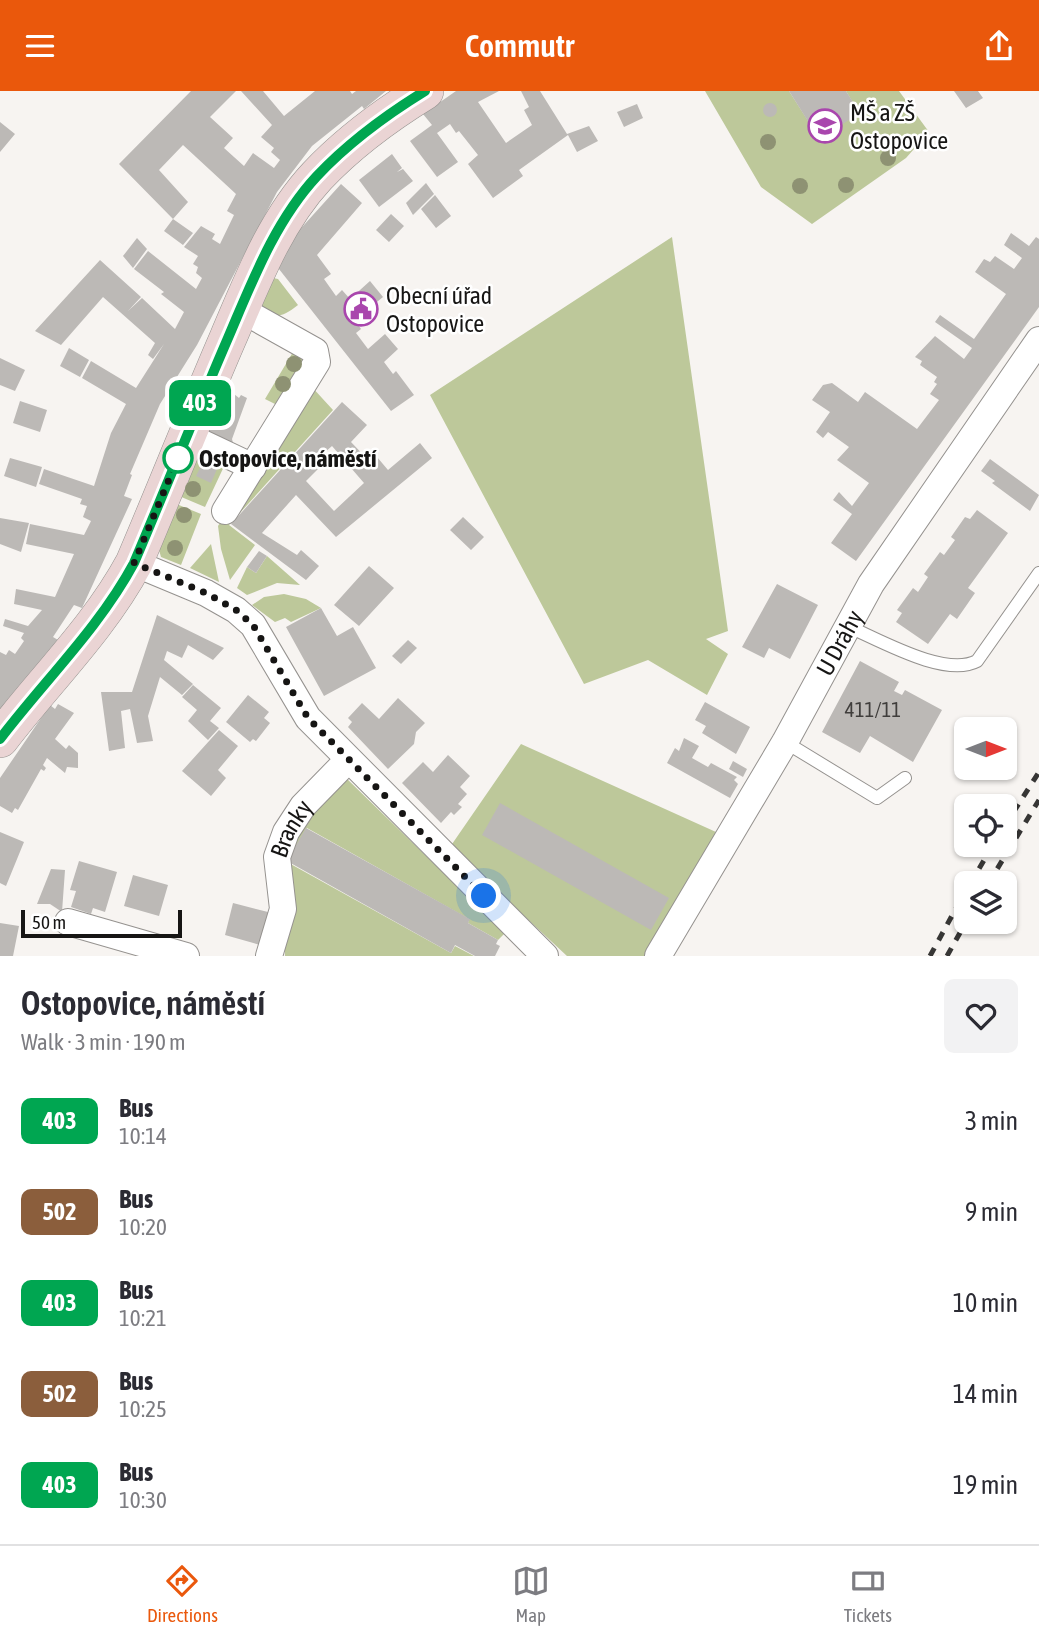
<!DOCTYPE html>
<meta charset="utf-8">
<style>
body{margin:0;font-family:"Asap Condensed",sans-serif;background:#f2f2f3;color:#2b2b33;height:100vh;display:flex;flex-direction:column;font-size:26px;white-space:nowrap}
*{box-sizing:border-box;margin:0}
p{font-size:23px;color:#7c7c81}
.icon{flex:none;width:38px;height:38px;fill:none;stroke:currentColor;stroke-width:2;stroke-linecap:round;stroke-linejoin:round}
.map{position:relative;height:865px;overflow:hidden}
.details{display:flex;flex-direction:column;background:#fff;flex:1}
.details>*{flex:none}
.badge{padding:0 14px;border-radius:10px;font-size:24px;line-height:46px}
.needle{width:46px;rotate:90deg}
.buttons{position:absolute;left:954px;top:626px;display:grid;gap:14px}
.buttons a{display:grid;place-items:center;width:63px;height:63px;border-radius:10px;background:#fff;box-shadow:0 2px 5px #0004;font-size:35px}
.scale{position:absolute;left:21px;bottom:18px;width:161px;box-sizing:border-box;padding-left:7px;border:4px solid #161514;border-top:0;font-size:19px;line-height:24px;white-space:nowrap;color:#161514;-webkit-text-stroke:5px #fff;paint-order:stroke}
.you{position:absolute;width:35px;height:35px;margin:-18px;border:5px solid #fff;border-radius:50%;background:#1a73e8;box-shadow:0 0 0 10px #1a73e833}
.map>.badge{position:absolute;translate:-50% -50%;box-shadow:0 0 0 4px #fff}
.round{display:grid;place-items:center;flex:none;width:74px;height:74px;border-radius:10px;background:#f2f2f3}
.overview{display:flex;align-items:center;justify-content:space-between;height:119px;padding:0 21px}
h1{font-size:33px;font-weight:600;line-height:52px}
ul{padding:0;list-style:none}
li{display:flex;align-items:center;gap:21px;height:91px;padding:0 21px}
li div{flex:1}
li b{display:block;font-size:26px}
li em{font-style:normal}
li .badge{min-width:77px;font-weight:700;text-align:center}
header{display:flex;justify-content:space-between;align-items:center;height:91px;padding:0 21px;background:#ea580c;color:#fff;font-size:32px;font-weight:600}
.tab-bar{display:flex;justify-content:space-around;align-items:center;height:98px;border-top:2px solid #e1e1e2;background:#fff;font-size:19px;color:#7c7c81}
.tab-bar a{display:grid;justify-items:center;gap:4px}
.tab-bar .current{color:#ea580c}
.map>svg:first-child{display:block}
</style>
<header><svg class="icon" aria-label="menu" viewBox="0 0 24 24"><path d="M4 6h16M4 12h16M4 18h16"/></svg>Commutr<svg class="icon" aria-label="share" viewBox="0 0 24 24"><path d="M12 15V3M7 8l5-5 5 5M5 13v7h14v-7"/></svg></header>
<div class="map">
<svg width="1039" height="865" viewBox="0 0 1039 865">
<rect width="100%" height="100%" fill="#f7f4f1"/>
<path fill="#bdc89a" d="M705,0H789L819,47L859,22L846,0H899L929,41L906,67L812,133L761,96Z
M672,146L728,540L706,548L728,563L707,604L648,569L584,593L430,304Z
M273,187L278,188L298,214C283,226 277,227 259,221Z
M293,261L315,275L287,319L265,308Z
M311,295L333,319L229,434L255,454L230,489L221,458L218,435Z
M202,358L227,369L205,416L179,405Z
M174,412L201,423L181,474L161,466L159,459Z
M211,453L219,491L190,477Z
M267,465L300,494L277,492L247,504L237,497L247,476L256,482Z
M284,503L306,508L321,517L291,531L285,527L275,531L252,514L264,506Z
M521,653L716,741L647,865H567L450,756Z
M344,685L505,842L498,849L468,832L469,828L307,737L287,771L451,862L455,855L474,865H285L284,761L301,728Z"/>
<path fill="#bcb9b6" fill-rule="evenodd" d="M191,0H236L210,26L233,47L224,57L244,75L253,62L274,77L280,69L271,61L274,57L261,46L272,34L241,0H263L284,25L315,0H350L352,3L356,0H386L364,18L362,15L312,55L277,101L197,254L160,313L130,383L132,384L124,405L132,408L82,517L74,514L53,546L58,549L0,620V561L6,564L9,559L15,563L24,550L21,547L24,542L3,535L5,528L28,535L42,519L14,513L16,498L55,506L74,463L26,453L30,433L84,444L91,430L83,426L87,415L80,413L82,408L39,393L44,378L94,395L111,342L126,313L82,287L91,270L136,297L164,253L153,268L148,264L155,252L103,206L61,254L35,240L100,169L141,206L128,220L142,207L175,238L184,221L161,203L164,201L134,178L148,160L196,198L202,187L196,182L198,176L193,173L198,165L184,156L201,135L215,143L212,148L220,153L234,124L227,120L236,103L183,54L159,79L188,111L173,128L119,73Z
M456,0H499L478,11L506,52L532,34L524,19L529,16L521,0H540L567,43L589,35L598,50L577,61L568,44L519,79L523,85L493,107L468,73L478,64L459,40L456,42L450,33L437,42L458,71L437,86L410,50L432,34L423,23Z
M789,0H846L860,22L819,48Z
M954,0H978L983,7L966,17Z
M763 19a7 7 0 1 1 14 0a7 7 0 1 1-14 0Z
M637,13L643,27L624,36L617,21Z
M0,31L15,43L0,61Z
M392,63L402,77L397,81L403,78L413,90L379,116L359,89Z
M426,92L434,103L413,124L406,112Z
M341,93L362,112L317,164L331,183L324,188L336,205L342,199L350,208L370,190L383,206L355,229L361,238L356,242L368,258L385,243L398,258L384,271L393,283L396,280L414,304L391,320L275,173L294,145Z
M435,104L451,125L436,137L421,118Z
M391,123L404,135L389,151L376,139Z
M173,128L193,142L183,154L164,140Z
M1011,142L1029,155L1036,146L1039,148V216L856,470L831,452L852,423L833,409L839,401L852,415L869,392L837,369L849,356L828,341L823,347L816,341L830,321L812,309L823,294L832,292L858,311L865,301L917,338L939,309L930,303L937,293L934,291L937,286L920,274L922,270L915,266L935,245L964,268L972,257L935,231L940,224L974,248L1006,203L975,181L984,168L990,171L995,165L1014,178L1022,167L1004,154Z
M137,147L147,158L133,177L123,165Z
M69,257L89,269L80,286L60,275Z
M0,267L25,279L15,300L0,294Z
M229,299L239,307L241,304L247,307L232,348L233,352L205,345L223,307L221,301L225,307Z
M20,310L47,319L40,341L13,332Z
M342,311L367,334L351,351L371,372L377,366L388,379L420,352L432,367L336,446L296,404L262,442L297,464L301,459L319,475L306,489L231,433ZM332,355L364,392L334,420L306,390L329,367L324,362Z
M206,365L220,371L211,392L196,385Z
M10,367L42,376L36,396L4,385Z
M990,368L1039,404L1030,420L992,392L995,390L981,380Z
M977,419L1008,442L968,497L975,502L957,528L950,523L928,553L896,531L902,522L897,519L913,497L918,501L928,486L924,483L940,461L944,464L955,449L951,446L965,426L970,428Z
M463,426L484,446L471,459L450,439Z
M0,427L29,432L21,461L0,453Z
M259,460L267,465L256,482L247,476Z
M369,475L394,497L359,535L334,514Z
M777,493L818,514L790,568L769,557L764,567L742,556Z
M321,517L337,545L353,536L376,577L324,605L286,536Z
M157,524L224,557L213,569L188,554L182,567L167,560L164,569L193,593L182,604L160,586L148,625L153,650L137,652L130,618L121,620L125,657L109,660L101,601H132Z
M408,549L417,557L401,573L392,565Z
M860,570L899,591L894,600L902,604L905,599L942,619L913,671L870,645L860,662L822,641Z
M193,594L221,617L210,630L219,637L208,649L188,630L197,619L182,606Z
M248,604L269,621L264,627L270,632L256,650L253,648L250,651L226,631Z
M398,607L425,632L416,641L414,653L388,678L348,636L352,631L348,627L362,612L379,628Z
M705,611L750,636L736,663L702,642L706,635L695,629Z
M58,613L74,622L55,648L66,658L69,654L78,662V677L67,676L65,682L47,667L43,674L46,677L44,680L41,678L18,719L15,717L12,722L0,715V687L50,614L55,618Z
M219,639L238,655L218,679L226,687L211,705L182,680Z
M684,647L699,655L692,667L708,676L711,672L737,686L734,689L738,693L730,707L667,672L675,657L679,660Z
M448,664L470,685L460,696L467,703L458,713L462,716L454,724L451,721L441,732L402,692L423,671L433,681Z
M733,670L747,678L743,686L729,678Z
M500,712L669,807L651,839L482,744Z
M306,737L470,828L468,832L498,849L496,853L500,855L495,865H475L455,854L451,862L287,770Z
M0,741L24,751L6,795L0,792Z
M79,770L117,781L105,821L93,817L91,823L71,816L76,800L70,799Z
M51,778L65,779L62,821L50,813H37Z
M133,784L168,794L159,825L124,815Z
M233,812L268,821L260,854L225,844Z
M0,832L19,835L13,865H0Z"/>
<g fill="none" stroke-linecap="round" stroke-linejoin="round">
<defs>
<path id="lane" d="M847,535C880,549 945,587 977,570L1039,482
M785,651L877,707L905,687"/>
<g id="street">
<path d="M198,350L253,376"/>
<path d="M225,420L317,271L315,260L240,218"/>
<path d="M134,472L206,502L236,519L253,534L308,627L545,865"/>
<path d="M68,831L186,865"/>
<path id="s1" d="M269,865L283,818L277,766L286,741L303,715L348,669"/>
<path id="s2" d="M658,865L785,651L871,493L1039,249"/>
</g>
<path id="secondary" d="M0,648C45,589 99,537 134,472C166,397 196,321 228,247C252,191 275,130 317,85C349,51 386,24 425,0"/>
</defs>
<use href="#lane" stroke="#95928f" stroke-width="14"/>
<use href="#street" stroke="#95928f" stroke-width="28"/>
<use href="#secondary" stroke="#95928f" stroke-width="38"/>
<use href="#lane" stroke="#fff" stroke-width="12"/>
<use href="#street" stroke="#fff" stroke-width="26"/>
<use href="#secondary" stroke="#ead4d4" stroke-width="37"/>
<path stroke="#373635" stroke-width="5" stroke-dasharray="9 9" stroke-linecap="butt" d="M1004,736L1039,681
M970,793L993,754
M988,793L1039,709
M930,865L966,799
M947,865L966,831"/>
</g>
<g fill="#8e9273">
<circle cx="768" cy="51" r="8"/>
<circle cx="888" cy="67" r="8"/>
<circle cx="846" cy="94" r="8"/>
<circle cx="800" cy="95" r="8"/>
<circle cx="294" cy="273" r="8"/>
<circle cx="283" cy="293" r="8"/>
<circle cx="193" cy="398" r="8"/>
<circle cx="184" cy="424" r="8"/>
<circle cx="175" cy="457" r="8"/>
</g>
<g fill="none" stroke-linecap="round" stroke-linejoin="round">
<defs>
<path id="line" d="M0,648C45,589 99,537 134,472C166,397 196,321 228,247C252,191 275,130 317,85C349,51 386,24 425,0"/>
</defs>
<use href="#line" stroke="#fff" stroke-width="16"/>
<use href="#line" stroke="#00a651" stroke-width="10"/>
<path stroke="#161514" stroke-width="7" stroke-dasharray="0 12.6" d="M178,367L134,472L206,502L236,519L253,534L308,627L484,805"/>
</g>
<defs>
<symbol id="school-ring" viewBox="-11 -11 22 22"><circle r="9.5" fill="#fff" stroke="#a946ad" stroke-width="1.5"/><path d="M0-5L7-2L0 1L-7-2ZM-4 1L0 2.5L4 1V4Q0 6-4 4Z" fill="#a946ad"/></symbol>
<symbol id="civic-ring" viewBox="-11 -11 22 22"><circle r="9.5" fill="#fff" stroke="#a946ad" stroke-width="1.5"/><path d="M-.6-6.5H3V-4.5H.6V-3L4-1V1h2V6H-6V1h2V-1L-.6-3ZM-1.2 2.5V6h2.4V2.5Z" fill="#a946ad"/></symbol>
</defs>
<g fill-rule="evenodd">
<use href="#school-ring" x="806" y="16" width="38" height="38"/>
<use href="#civic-ring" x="342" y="199" width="38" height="38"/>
</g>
<circle fill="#fff" stroke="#00a651" stroke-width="3.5" cx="178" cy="367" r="14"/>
<g text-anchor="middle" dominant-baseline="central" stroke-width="5" stroke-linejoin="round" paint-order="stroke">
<g font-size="21" fill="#403e3c">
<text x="873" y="618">411/11</text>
</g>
<g font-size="24" fill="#161514" stroke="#fff" text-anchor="start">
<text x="850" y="21">MŠ a ZŠ<tspan x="850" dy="28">Ostopovice</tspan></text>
<text x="386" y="204">Obecní úřad<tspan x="386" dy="28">Ostopovice</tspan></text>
</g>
<g font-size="24" font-weight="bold" fill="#161514" stroke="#fff" text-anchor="start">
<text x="199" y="367">Ostopovice, náměstí</text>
</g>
<g font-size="24" fill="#161514" stroke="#fff">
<text stroke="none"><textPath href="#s2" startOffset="362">U Dráhy</textPath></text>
<text stroke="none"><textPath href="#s1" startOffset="133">Branky</textPath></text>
</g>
</g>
</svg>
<div class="buttons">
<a><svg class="needle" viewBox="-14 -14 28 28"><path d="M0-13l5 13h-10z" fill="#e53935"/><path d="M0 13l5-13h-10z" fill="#7c7c81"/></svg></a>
<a><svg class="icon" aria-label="locate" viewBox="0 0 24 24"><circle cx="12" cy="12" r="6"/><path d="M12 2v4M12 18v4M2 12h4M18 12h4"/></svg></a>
<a><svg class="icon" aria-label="layers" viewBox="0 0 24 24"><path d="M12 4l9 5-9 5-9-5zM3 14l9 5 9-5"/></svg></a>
</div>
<div class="scale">50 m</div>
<div class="you" style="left:484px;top:805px"></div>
<b class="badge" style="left:200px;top:312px;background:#00a651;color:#fff">403</b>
</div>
<section class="details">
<div class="overview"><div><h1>Ostopovice, náměstí</h1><p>Walk · 3 min · 190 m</p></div><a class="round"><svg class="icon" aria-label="heart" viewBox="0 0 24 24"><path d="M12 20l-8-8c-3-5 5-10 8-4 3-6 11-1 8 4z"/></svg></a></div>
<ul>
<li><span class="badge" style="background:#00a651;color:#fff">403</span><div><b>Bus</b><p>10:14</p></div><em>3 min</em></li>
<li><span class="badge" style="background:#8b5e3c;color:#fff">502</span><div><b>Bus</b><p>10:20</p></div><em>9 min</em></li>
<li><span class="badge" style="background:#00a651;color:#fff">403</span><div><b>Bus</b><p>10:21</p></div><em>10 min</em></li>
<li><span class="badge" style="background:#8b5e3c;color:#fff">502</span><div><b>Bus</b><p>10:25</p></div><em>14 min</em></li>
<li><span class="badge" style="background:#00a651;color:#fff">403</span><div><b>Bus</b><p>10:30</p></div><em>19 min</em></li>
</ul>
</section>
<nav class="tab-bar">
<a class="current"><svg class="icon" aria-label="directions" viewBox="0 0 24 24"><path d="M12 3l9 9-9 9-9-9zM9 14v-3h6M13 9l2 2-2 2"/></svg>Directions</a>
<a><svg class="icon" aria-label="map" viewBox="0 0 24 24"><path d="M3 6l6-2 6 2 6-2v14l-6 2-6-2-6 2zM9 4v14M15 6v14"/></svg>Map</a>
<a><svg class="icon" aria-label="tickets" viewBox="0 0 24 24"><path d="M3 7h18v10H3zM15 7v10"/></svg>Tickets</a>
</nav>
